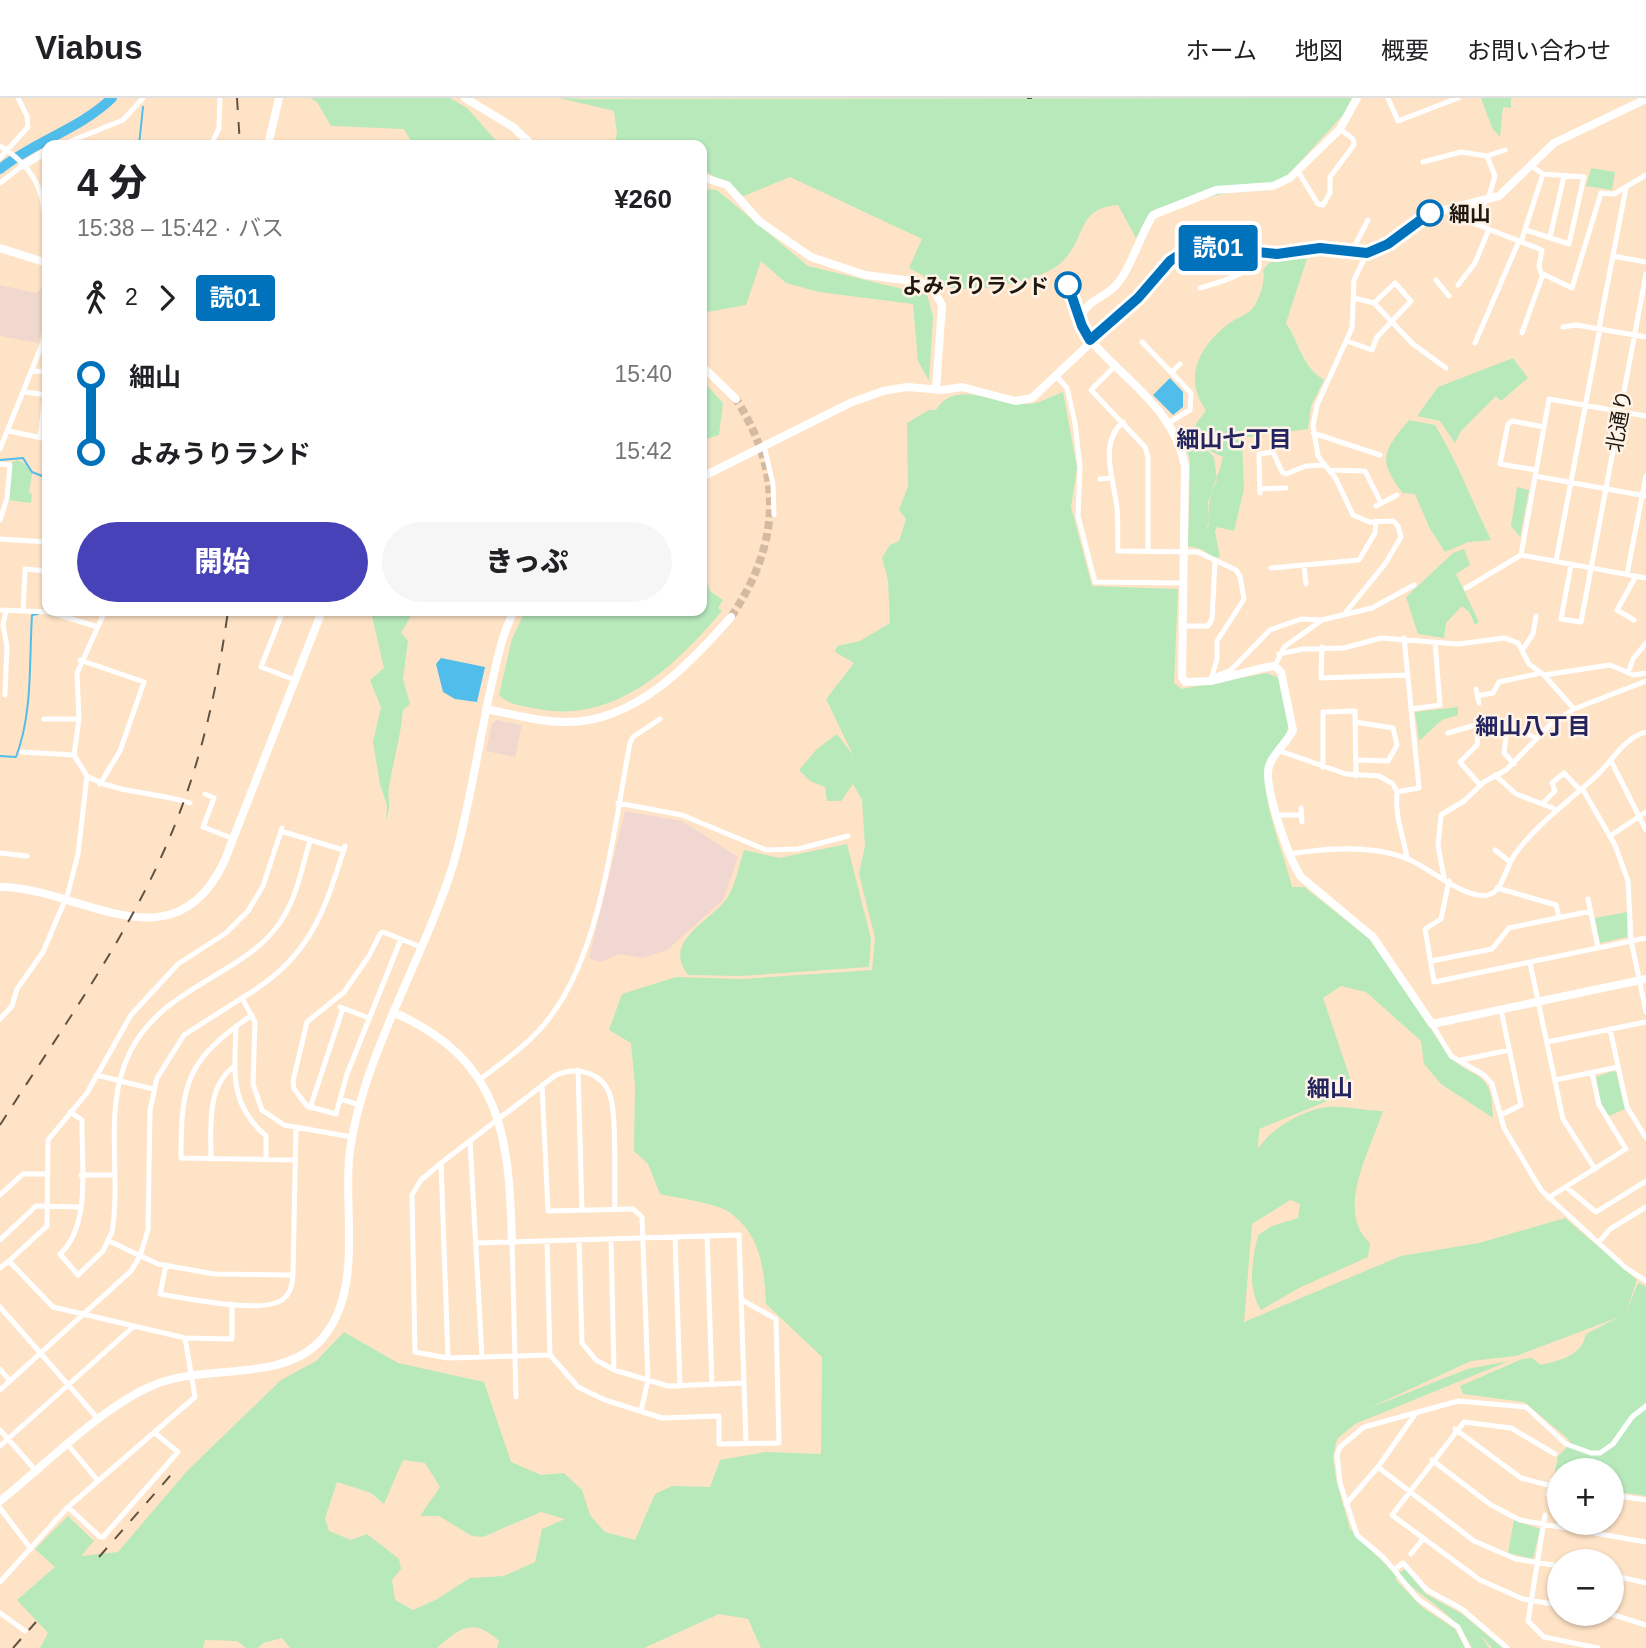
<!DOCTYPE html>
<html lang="ja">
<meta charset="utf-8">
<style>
body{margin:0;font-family:Arial,"Noto Sans JP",sans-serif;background:#f6f6f6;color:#202124;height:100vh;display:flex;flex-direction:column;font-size:26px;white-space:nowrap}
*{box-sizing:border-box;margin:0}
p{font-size:23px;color:#757577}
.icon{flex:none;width:38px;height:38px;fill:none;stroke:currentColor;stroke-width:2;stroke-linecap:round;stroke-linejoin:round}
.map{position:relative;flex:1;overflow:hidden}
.sheet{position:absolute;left:42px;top:42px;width:665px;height:476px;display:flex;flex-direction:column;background:#fff;border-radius:14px;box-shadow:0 2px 5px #0004}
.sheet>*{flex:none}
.badge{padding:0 14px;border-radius:5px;font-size:24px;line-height:46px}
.fabs{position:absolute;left:1547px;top:1360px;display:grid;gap:14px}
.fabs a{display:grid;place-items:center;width:77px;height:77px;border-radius:50%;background:#fff;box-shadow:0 2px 5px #0004;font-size:35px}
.map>.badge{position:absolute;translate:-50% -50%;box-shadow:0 0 0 4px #fff}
.legs{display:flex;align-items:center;gap:10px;height:77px;padding:0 35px;font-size:23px}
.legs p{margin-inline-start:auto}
.summary{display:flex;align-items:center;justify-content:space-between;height:119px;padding:0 35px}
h1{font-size:38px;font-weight:800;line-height:52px}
.cta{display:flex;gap:14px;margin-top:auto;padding:14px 35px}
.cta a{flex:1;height:80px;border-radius:42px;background:#4742b8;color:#fff;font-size:28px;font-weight:800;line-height:80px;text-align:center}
.cta a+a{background:#f6f6f6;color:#202124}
ul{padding:0 35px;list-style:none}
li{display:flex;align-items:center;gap:24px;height:77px;font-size:26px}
li i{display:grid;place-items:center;width:10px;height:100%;margin:0 9px;background:currentColor}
li i::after{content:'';width:18px;height:18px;margin:-9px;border:5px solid;border-radius:50%;background:#fff}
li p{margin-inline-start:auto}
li:first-child i{background:linear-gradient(#0000 50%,currentColor 0)}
li:last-child i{background:linear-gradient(currentColor 50%,#0000 0)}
header{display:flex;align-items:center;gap:42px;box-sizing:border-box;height:98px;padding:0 35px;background:#fff;border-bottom:2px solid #e0e0e0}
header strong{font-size:33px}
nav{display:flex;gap:38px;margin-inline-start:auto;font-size:24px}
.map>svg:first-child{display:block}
</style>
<header>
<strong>Viabus</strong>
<nav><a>ホーム</a><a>地図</a><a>概要</a><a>お問い合わせ</a></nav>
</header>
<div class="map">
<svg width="1646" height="1550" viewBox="0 0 1646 1550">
<rect width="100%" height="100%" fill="#ffe3c6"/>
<path fill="#f0d8ce" d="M47,180V215L38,245L0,238V187L36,195L43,189Z
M496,622L522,627L515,659L486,653L492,626Z"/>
<path fill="#f1d7d2" d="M625,713L682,723L738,759L723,802L667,852L643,860L620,856L600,864L589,860Z"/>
<path fill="#b7e9bb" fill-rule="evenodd" d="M310,0H450L467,10L500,47H413L404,31L331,28L317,4Z
M559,0L585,1L1352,0L1343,17L1287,78L1276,84L1155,111L1136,140L1118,107C1076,110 1087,140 1062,164C1042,183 974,196 948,189C935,186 921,176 909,170L922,141L790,79L744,98L702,71V47H614L617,35L614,13Z
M1481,0H1511V10L1503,9L1500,39L1492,30Z
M1591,70L1615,74L1612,92L1586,88Z
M702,91L717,92L808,168L927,197L933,218L929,283L918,263L913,206L819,194L786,185L761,163L746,207L702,215Z
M1294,159L1307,161L1286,225C1299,244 1302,269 1324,282L1311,308L1308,331L1242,340L1244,391L1234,433L1217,429L1215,433L1220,459L1215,460L1201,451L1188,448L1190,363L1185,344L1201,346L1214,359L1217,382L1208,404L1209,422L1206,434C1212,422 1207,414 1210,402C1213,387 1220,374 1223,359L1212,354L1195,337L1196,326L1206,312C1183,280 1199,249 1227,227C1234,221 1244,218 1250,213C1259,205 1266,182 1263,172L1269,165Z
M1513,260L1528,280L1501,303L1496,298L1461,333L1455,345L1440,323L1417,318L1438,289Z
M702,282L723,305L719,337L702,342Z
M1063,294L1077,370L1071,409L1092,488L1178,491L1174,585L1182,591L1267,575L1279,580C1282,595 1292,619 1287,634C1281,651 1265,657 1265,677C1265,713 1283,753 1292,789H1304L1370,841L1446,954C1472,986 1492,965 1493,1020L1441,986L1424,966L1421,943L1366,894L1341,888L1323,900L1354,992L1259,1031L1258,1051C1270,1032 1297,1015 1321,1010C1339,1006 1364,1013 1383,1013C1371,1051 1334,1113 1370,1145L1368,1159L1301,1189L1261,1212C1247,1190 1252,1163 1258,1137L1272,1128L1298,1120L1300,1106L1290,1102L1252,1126L1244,1224L1401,1158L1479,1145L1565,1120L1637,1182L1625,1217L1638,1185L1646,1188V1398L1612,1393V1372H1559V1385L1553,1384L1558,1358L1571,1345L1567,1340L1524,1304L1463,1296L1460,1288L1522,1261L1532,1260L1541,1267C1560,1262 1581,1259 1586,1236L1619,1219L1516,1258L1471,1263L1367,1311L1467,1271L1509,1263L1355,1326L1337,1341L1333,1359L1336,1381L1350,1431L1396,1477L1405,1471L1426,1496L1462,1516L1503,1550H1492L1480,1536L1489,1550H1472C1455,1514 1429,1506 1401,1479L1395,1481L1422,1509L1455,1531L1465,1550H761L748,1521L719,1516L644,1550H497L499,1543C473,1519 460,1530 437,1550H290L282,1540L263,1545L258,1550H246L237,1543L205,1542L203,1550H40L48,1535L17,1502L55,1469L35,1451L68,1418L94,1443L81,1458L118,1454L188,1372L281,1282L316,1263L344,1234L398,1265L484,1284L511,1364L541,1377L564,1375L582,1392L590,1417L605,1434L635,1442L655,1396L672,1388L710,1389L720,1362L765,1354L821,1356L822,1259L766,1206C764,1170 761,1137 729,1114C716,1105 677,1100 660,1096L648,1066L634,1053L635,988L631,945L609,932L622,896L676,879L742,881L872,872L875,840L859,776L865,748L862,702L853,686L841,703H827L825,689L810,683L799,672L816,652L837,636L853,657L826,601L854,565L835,554L837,548L860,543L890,525L888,482L882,460L890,447L899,443L906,421L899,412L908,388L907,325L929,312H936C955,280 996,307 1027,306C1039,306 1052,298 1063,294ZM403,1362L425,1365L440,1389L420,1418H439L472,1438L483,1439L541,1414L565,1421L542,1431L535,1464L504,1478L470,1480L437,1501L413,1512L395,1502L392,1482L401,1471L399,1461L367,1436L351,1442L329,1433L325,1420L337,1384L371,1395L384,1406Z
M1409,322L1435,327C1457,363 1472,403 1491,442L1468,444L1445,454L1429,429L1415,396L1403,395C1376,362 1384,352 1409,322Z
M17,362L28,367L32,376L29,394L32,397L31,405L8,402L11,365Z
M1517,389L1529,392L1520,439L1511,428Z
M1464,451L1470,467L1456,476L1479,524L1475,527L1470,515L1462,508L1446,525L1444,540L1418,536L1406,499L1453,455Z
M702,472L710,493L723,502L718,510L722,513C675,568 616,626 538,611C523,608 510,608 499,597L512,541L525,513H702Z
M376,513H460L413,514L401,535L408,543L403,581L410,606L403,612C401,638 393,664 389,689C387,702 392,706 386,722L387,707L380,687L373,644L381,609L370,582L384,570L372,518Z
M1458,609V617L1442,622L1419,643L1415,614Z
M847,746L871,841L869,869L742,878L688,877C662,844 708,824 725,803C735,791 739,767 744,752L779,760Z
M1627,814V839L1600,845L1595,820Z
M1613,973L1616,974L1625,1011L1609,1018L1601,1005L1596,979Z
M1514,1422L1540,1431L1533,1461L1508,1455Z"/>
<path fill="#51bdeb" d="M1170,280L1183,294V309L1173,317L1153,297Z
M441,560L485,569L477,604L455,601L443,594L436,566Z"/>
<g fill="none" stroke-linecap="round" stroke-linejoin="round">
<path stroke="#51bdeb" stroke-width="2" d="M139,47L143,9
M0,362L23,360L32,374L47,380
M62,514V513
M0,658L16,659C33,614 29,564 32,517L38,516"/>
<path stroke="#51bdeb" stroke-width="10" d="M0,71C35,43 80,31 112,0"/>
<path stroke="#d3baa1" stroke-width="8" stroke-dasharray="8 4" stroke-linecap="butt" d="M731,519C780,446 784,377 736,301"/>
<path stroke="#fff" stroke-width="5" d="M1388,0L1398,23L1458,0
M61,47L123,22L143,0
M211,47L219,30L220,0
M0,48C48,77 47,113 44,164
M1487,58L1505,52
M0,60L28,29L27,18L18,0
M1423,64L1461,54L1487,58L1495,78L1488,101
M1299,75L1318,106L1323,107L1330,95V79L1354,47L1353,41L1340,31
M0,85L23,67
M1486,102L1473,125L1542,152L1539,168L1541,175L1572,190L1601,95L1614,96L1646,77
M1526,132L1569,146L1584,79L1543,76L1530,67
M1550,139L1564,78
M1521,144L1543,76
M1352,153L1368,122
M1613,158L1646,164
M1436,182L1449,198
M1458,187L1475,165L1489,131
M1200,190C1221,184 1253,175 1264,155
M1354,200L1374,205L1413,246L1446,270
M1563,229L1576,227L1646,239
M1599,230L1626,90
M1522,235L1543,176
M1347,243L1372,252L1377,239L1411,203L1395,185L1374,205
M1142,244L1191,295L1190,312L1170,324
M1475,245L1519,143
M1115,268L1091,292L1145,349L1148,359V452
M33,273L47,274
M1172,274L1180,266
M1057,279L1067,290L1075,325L1080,369L1078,418L1095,484L1183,485
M25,294L47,297
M1123,324C1100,344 1112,376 1116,403C1119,419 1117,436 1118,453L1198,454L1236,472L1240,478L1244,501L1217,543V561L1212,578
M9,333L47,341
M1313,335L1380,357
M40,340L45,297
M764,348L773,386L774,417
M0,351L47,234
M0,366L10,367L7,400L0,422
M1330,372L1365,373L1381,405
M1536,372L1500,366L1508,326L1512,323L1544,329
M1535,378L1646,398
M1100,381L1112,380
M1260,391L1286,390
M1260,395L1259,356L1273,354L1282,374L1286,376L1306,368L1324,367
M1376,408L1397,397
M0,441L47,444
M1521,457L1549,301L1646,318
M1556,463L1600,230
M1304,467L1306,486
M1571,467L1561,521L1581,524L1646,176
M1271,470L1359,462L1375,435L1376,423
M1627,476L1646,378
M1466,490L1521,457L1646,480
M0,512L49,514L98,529
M23,513L25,471L47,473
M283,513L261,569L295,582
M1346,514L1385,466L1401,439L1398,428L1393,423L1369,424L1353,417L1336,381L1318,358L1313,328L1317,307L1352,230L1354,182L1367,155
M1634,522L1617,512L1636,478
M1182,528H1208L1212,521L1215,464
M1404,540L1419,690L1397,694C1395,722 1403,734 1407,761
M1322,549L1321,580L1408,577
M1523,551L1533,536L1536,518
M1279,556L1303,551L1344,550L1381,540L1458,546L1505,540L1518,545L1529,566L1544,577L1574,611
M80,562L144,584L120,653L100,686
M1275,568L1284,549L1322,522L1372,510L1414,487
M1628,575L1633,561L1646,545
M1544,577L1610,567L1634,577L1646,575
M1211,580L1231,572L1270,532L1301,521L1322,522
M1476,591L1479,605
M5,597L7,548L3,527L6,513
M1477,598L1493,595L1499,584L1541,575
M1411,611L1440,607L1435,544
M1508,619L1504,655L1514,666
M44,621H79
M1355,624L1393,630L1397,647L1388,663L1356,662
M1507,627L1536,640
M1448,635L1479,626L1477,647L1460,664L1480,687
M1280,653L1346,676L1379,678L1393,686L1397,694
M22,654L74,657
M1611,663L1646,732
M1323,669V614L1355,613L1356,678
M1495,677L1516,696L1553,710
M87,678C118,696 157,694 190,705
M1582,690L1615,747L1628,783L1631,842L1646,914
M205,696L214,700L203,729L234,741
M618,705L682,717L766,752L798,751L848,738
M1545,707V703L1555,693L1552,685L1564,675L1580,692
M1301,710L1302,724
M1278,717H1301
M281,733L343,752
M1610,738L1646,714
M1495,752L1510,764
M0,755L27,758
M1289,756C1327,750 1374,746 1410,762C1431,771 1469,805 1491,796C1503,791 1507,766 1515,756C1537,726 1568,704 1595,679C1613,663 1622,641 1646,634
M1444,779L1438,748L1441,717L1464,703L1484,684L1506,672L1551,626L1574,611L1646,583
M1449,783L1441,821L1425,831L1434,884L1646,840
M1497,790L1556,807L1559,820
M1588,801L1598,850
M401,841L347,976L336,1016L307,1008L294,991L293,983L307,924L344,894L369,858L380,836L383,834L421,849
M1431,863L1492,851L1509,830L1591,813
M1530,865L1563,1021L1595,1071
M242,900C309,861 323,818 345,748
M340,909L369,920
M252,917C187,962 181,983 181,1060L295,1062
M0,921L12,908L17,891L43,854L68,795L78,756L87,678L74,657L79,621L77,575L105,513
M1432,926L1451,958L1484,977L1492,986L1504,1030L1541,1092L1626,1170L1646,1183
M236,928C235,973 228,1005 266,1038V1061
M1610,931L1627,1009L1646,1040
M1547,944L1646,924
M1461,962L1510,952
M578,972L582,1112
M96,977L153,991
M479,982C504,963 531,945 550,919C602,852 614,728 630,645L633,639L660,621
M1555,982L1618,969
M542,987L548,1113L633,1111L642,1119L648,1282L641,1313
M340,1001L360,1007
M310,1010L343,910
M70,1014L82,1022C81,1062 92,1127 60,1156L78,1177L103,1153L112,1134C122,1075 102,1010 130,954C164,886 245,878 281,823C297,799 302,769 310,743
M1501,1017L1521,1007L1501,912
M470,1043L482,1259
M211,1061C211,1031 206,987 235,968
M441,1065L448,1260
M81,1077H114
M1566,1089L1596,1114L1646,1083
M0,1097L23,1076H48
M1548,1100L1626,1051L1599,1007L1592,975
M707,1138L712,1287
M675,1139L680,1288
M0,1142L36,1108L81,1109
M611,1142L614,1272
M109,1143L158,1166L214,1176L293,1177
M547,1143L550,1257L578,1289L605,1302L662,1320L719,1318V1346L779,1345L776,1221L742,1202
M579,1143L582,1245L596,1262L614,1272L668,1288L744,1285
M512,1144L516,1299
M1599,1144L1610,1131L1646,1109
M476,1145L739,1137L746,1345
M9,1163L47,1128L48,1042L87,995L131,917L178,866L226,835L248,813L263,788L282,730
M166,1167L160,1196C184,1200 265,1217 283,1201C291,1195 292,1187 293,1177L296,1030
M0,1170L9,1163L53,1209L185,1240L195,1299L68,1409L0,1484
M0,1209L99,1322
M185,1240L232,1241V1206
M550,1257L448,1260L415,1254L412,1097L421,1082L441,1065L556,977C577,968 602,974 610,997C617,1018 614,1085 615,1111
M0,1271L10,1283
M0,1292L131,1173L140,1158L148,1132L150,1012L157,980L184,937L242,900L255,924L253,986L262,1012L284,1027L352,1039
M1455,1331L1521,1380L1559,1390
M0,1332L37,1374
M0,1348L133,1229
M69,1348L98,1383
M1555,1356L1511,1330L1464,1324L1392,1417L1480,1482L1523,1501L1559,1507
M1432,1362L1491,1407L1520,1422L1646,1444
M1378,1369L1474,1443L1516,1461L1559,1468
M1548,1397L1552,1382
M1612,1397L1646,1402
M1346,1406L1378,1369L1416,1315
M68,1409L100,1439H103L178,1354L155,1335
M0,1410L31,1451
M1545,1417L1528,1523L1544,1539L1598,1550
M1411,1456L1423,1441
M1394,1472L1403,1465L1427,1492L1462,1511L1507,1550
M1612,1477L1646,1485
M0,1515L25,1533
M1611,1516L1646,1527
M1468,1550L1458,1529L1418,1501L1384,1460L1357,1437L1340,1385L1337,1357L1340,1349L1364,1329L1458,1303L1526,1309L1566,1346L1591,1355H1600L1613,1346L1632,1319L1646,1308"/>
<path stroke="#fff" stroke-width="8" d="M465,0L513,29L532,47
M1357,0L1340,31L1290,80L1273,88L1216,92L1153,117C1139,139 1134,164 1118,185C1109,198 1087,202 1082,217C1078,227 1085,235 1090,242C1127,284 1174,311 1185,368L1182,579L1185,584L1211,583L1267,569L1275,568L1281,574L1293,632C1287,645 1273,655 1269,668C1263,688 1289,761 1301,779L1373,839L1432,926L1646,881
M268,47L279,0
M23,67L47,53
M702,79L727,87L759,123L811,159L865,177L920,184L932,190L942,207L936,291
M0,150L47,165
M702,268L736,301
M702,379L850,305L883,293L907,289L942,292L962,289L1015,303L1032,300L1138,200L1169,163L1188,151L1210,149L1277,156L1320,150L1367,155L1376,152L1432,115L1499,98L1554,45L1646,1
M486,611C512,616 540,624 567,624C635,624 689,567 731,519
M0,789C80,789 173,872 224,764L322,513
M395,915C503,963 509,1040 512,1144
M0,1403C43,1369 104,1307 154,1287C203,1266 277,1284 317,1246C364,1200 344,1121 349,1061C359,964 424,861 453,767C470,709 478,648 491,589C497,563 502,536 514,513"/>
<path stroke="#615342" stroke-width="2" stroke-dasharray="12 12" stroke-linecap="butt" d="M237,0L240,47
M1027,0H1032
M0,1027C63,928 136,829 178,719C204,652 218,584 228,513
M99,1459L177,1370
M13,1550L36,1524"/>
</g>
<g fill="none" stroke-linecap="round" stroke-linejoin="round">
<defs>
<path id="line-1" d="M1068,187L1082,228L1090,242L1138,200L1170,163L1188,151L1210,149L1277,156L1320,150L1367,155L1388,146L1430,115"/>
</defs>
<use href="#line-1" stroke="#fff" stroke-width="16"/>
<use href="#line-1" stroke="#0072bc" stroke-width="10"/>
</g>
<g fill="#fff" stroke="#0072bc" stroke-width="3.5">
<circle cx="1430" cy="115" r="12"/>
<circle cx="1068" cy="187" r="12"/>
</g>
<g text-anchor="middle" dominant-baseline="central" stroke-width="5" stroke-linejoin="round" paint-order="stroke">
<g font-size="21" font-weight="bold" fill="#21180d" stroke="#fff3e8" text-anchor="start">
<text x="1449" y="115">細山</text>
<text x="1049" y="187" text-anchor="end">よみうりランド</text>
</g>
<g font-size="21" fill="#21180d" stroke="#fff3e8">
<text transform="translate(1619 323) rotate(-80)">北通り</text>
</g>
<g font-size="23" font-weight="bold" fill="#24245e" stroke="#fff3e8">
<text x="1234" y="341">細山七丁目</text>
<text x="1533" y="628">細山八丁目</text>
<text x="1330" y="990">細山</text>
</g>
</g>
</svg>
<div class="fabs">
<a>+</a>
<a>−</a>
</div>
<b class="badge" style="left:1218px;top:150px;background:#0072bc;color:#fff">読01</b>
<section class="sheet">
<div class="summary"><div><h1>4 分</h1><p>15:38 – 15:42 · バス</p></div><b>¥260</b></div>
<div class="legs"><svg class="icon" aria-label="walk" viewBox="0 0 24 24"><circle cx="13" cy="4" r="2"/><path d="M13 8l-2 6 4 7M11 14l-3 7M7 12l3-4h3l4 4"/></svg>2<svg class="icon" aria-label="forward" viewBox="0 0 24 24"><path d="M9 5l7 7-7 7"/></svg><b class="badge" style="background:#0072bc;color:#fff">読01</b></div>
<ul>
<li><i style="color:#0072bc"></i><b>細山</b><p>15:40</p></li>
<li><i style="color:#0072bc"></i><b>よみうりランド</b><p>15:42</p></li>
</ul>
<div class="cta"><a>開始</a><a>きっぷ</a></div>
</section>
</div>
